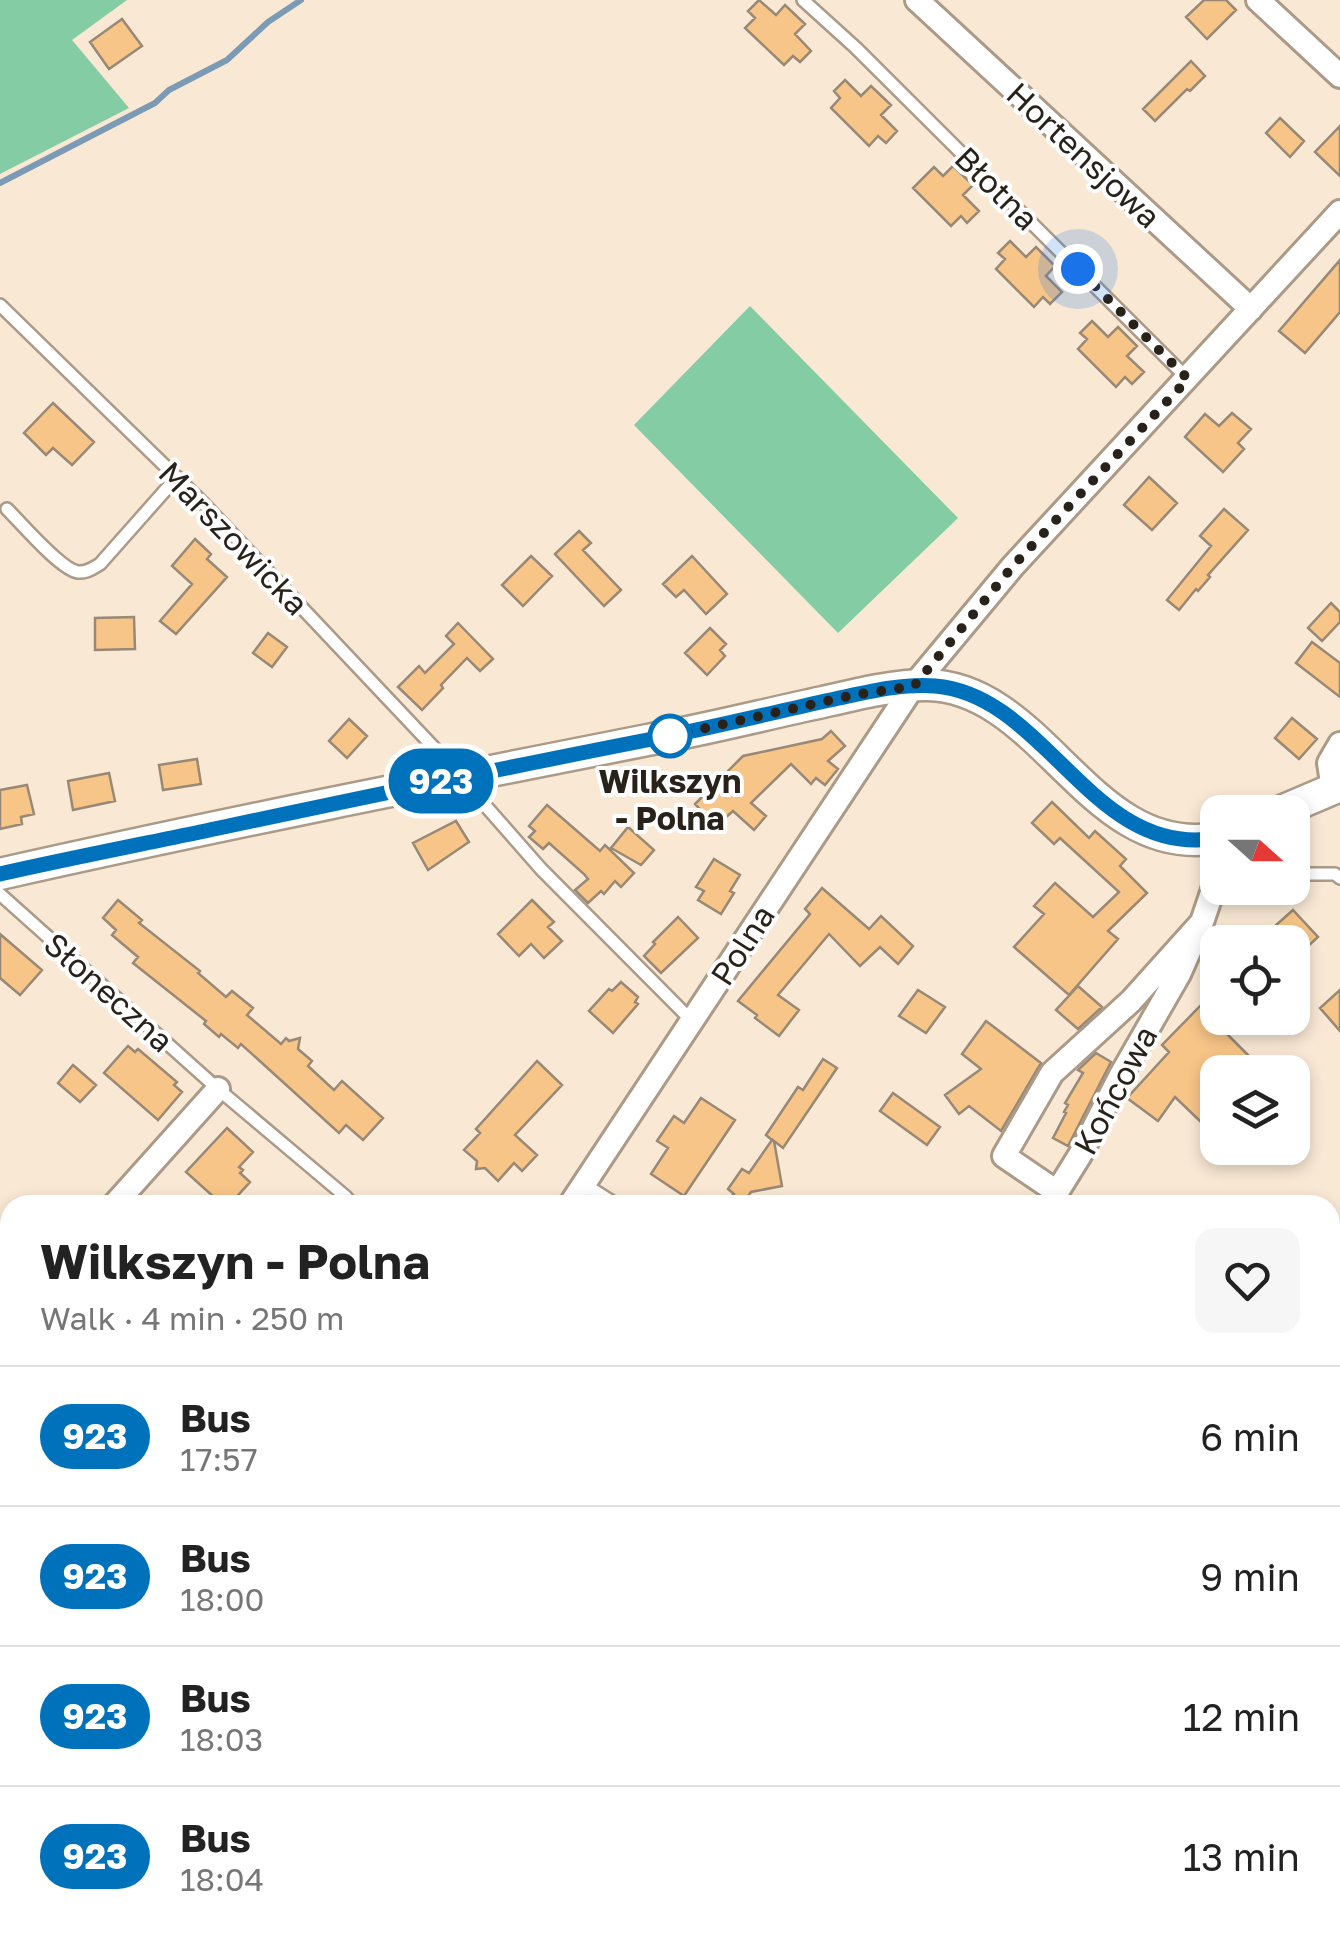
<!DOCTYPE html>
<meta charset="utf-8">
<style>
body{margin:0;font-family:"Golos Text",sans-serif;background:#f6f6f6;color:#222;height:100vh;display:flex;flex-direction:column;font-size:38px;white-space:nowrap}
*{box-sizing:border-box;margin:0}
p{font-size:32px;color:#767676}
.icon{flex:none;width:55px;height:55px;fill:none;stroke:currentColor;stroke-width:2;stroke-linecap:round;stroke-linejoin:round}
.map{position:relative;flex:1;overflow:hidden}
.drawer{position:absolute;left:0px;top:1195px;width:1340px;height:752px;display:flex;flex-direction:column;background:#fff;border-radius:30px 30px 0 0;box-shadow:0 5px 15px #0003}
.drawer>*{flex:none}
.badge{padding:0 20px;border-radius:32px;font-size:35px;line-height:65px}
.needle{width:65px;rotate:111deg}
.tools{position:absolute;left:1200px;top:795px;display:grid;gap:20px}
.tools a{display:grid;place-items:center;width:110px;height:110px;border-radius:20px;background:#fff;box-shadow:0 5px 15px #0003;font-size:50px}
.you{position:absolute;width:50px;height:50px;margin:-25px;border:8px solid #fff;border-radius:50%;background:#1a73e8;box-shadow:0 0 0 15px #1a73e833}
.map>.badge{position:absolute;translate:-50% -50%;box-shadow:0 0 0 5px #fff}
.round{display:grid;place-items:center;flex:none;width:105px;height:105px;border-radius:20px;background:#f6f6f6}
.headline{display:flex;align-items:center;justify-content:space-between;height:170px;padding:0 40px}
h1{font-size:48px;font-weight:700;line-height:75px}
ul{padding:0;list-style:none}
li{display:flex;align-items:center;gap:30px;height:140px;padding:0 40px;border-top:2px solid #e0e0e0}
li div{flex:1}
li b{display:block;font-size:38px}
li em{font-style:normal}
li .badge{min-width:110px;font-weight:700;text-align:center}
.map>svg:first-child{display:block}
</style>
<div class="map">
<svg width="1340" height="1946" viewBox="0 0 1340 1946">
<rect width="100%" height="100%" fill="#f9e8d4"/>
<path fill="#83cca4" d="M0,0H127L72,40L129,108L0,174Z
M750,306L958,518L838,633L634,425Z
M734,1938H820L832,1946H729Z"/>
<g fill="none" stroke-linecap="round" stroke-linejoin="round">
<path stroke="#7b9ab5" stroke-width="6" d="M0,183L155,103L169,90L227,60L268,22L301,0
M748,1946L753,1938"/>
</g>
<path fill="#f8c588" stroke="#988876" stroke-width="2.5" d="M759,0L776,15L785,5L805,24L795,34L811,51L800,62L793,56L784,65L745,28L755,18L748,11Z
M1204,0H1226L1236,10L1207,39L1186,17Z
M122,19L142,46L109,69L90,42Z
M1191,61L1205,76L1190,91L1187,89L1155,121L1143,109Z
M845,80L861,96L871,86L891,105L881,115L897,131L886,143L878,136L869,146L831,108L840,98L834,91Z
M1280,118L1304,141L1290,157L1266,133Z
M1340,126V176L1315,152Z
M953,166L973,185L963,195L979,211L967,223L961,216L951,226L913,188L934,167L943,176Z
M1010,241L1026,257L1036,247L1055,266L1046,276L1062,292L1050,304L1043,297L1034,307L996,269L1005,259L998,253Z
M1340,260V312L1305,353L1279,331Z
M1092,321L1108,337L1118,327L1137,346L1127,356L1144,372L1132,384L1125,377L1116,387L1078,349L1087,339L1080,333Z
M53,403L94,442L72,465L53,448L46,455L24,433Z
M1232,413L1251,429L1238,443L1244,449L1223,472L1185,437L1205,414L1219,426Z
M1149,477L1177,503L1152,530L1124,505Z
M1224,509L1248,530L1208,575L1210,577L1198,591L1196,589L1179,610L1167,600L1211,546L1200,536Z
M579,531L591,543L583,550L621,590L604,606L555,554Z
M195,539L211,554L207,559L227,577L176,634L160,621L192,584L172,566Z
M531,556L552,576L523,606L502,585Z
M692,556L727,594L706,614L684,590L676,597L663,584Z
M1331,603L1340,612V622L1322,641L1308,628Z
M134,617L135,649L95,650V618Z
M458,623L493,659L480,671L467,658L441,685L443,688L422,710L398,687L419,666L425,673L454,644L446,636Z
M710,628L726,644L720,650L725,656L707,675L685,653Z
M268,633L287,647L272,667L253,653Z
M1312,642L1340,663V697L1296,663Z
M1292,718L1317,739L1299,759L1275,738Z
M349,719L367,736L347,758L329,741Z
M831,731L845,746L828,761L838,769L825,785L816,778L811,784L791,764L751,803L766,816L754,830L733,811L723,820L719,816L712,822L695,804L743,756L822,739Z
M197,759L201,784L163,790L159,765Z
M109,773L115,801L73,810L68,781Z
M27,785L34,814L21,817L22,824L0,829V790Z
M1052,802L1089,838L1095,831L1126,859L1120,866L1147,893L1108,931L1118,939L1069,995L1014,947L1044,914L1034,906L1055,883L1093,917L1119,892L1060,838L1054,844L1032,823Z
M547,805L600,851L605,845L634,873L621,887L615,881L604,894L601,891L588,903L575,890L588,879L584,874L549,843L543,849L529,837L535,831L529,826Z
M456,821L469,842L428,870L413,843Z
M628,827L654,850L641,865L611,848Z
M714,859L740,875L730,891L734,893L721,914L698,900L704,891L696,887Z
M822,888L869,929L881,916L913,946L898,964L880,947L860,966L829,934L778,995L799,1010L779,1036L755,1018L757,1015L738,1001L810,914L805,909Z
M118,900L142,920L139,923L200,971L198,973L226,997L232,991L253,1008L247,1015L281,1044L286,1038L289,1041L300,1038L298,1049L312,1061L308,1066L334,1090L342,1081L383,1118L363,1140L346,1125L339,1133L241,1044L238,1048L221,1034L219,1037L204,1024L206,1021L133,963L138,957L112,935L116,930L103,918Z
M532,900L554,922L548,927L562,941L544,958L531,944L519,956L498,934Z
M1293,910L1318,937L1292,961V942H1257Z
M678,917L698,938L661,973L644,956L655,944L653,942Z
M0,934L42,970L20,995L0,978Z
M621,982L638,997L635,1002L638,1004L613,1033L589,1011L609,989L612,991Z
M1078,986L1102,1007L1078,1029L1056,1010Z
M918,990L945,1007L926,1033L899,1016Z
M1340,990V1031L1320,1008Z
M1204,1002L1231,1029L1226,1033L1265,1072H1218V1109L1203,1124L1175,1097L1158,1121L1127,1098L1169,1052L1162,1045Z
M986,1021L1041,1063L1001,1131L969,1106L959,1114L945,1095L981,1069L962,1054Z
M128,1046L135,1052L138,1049L177,1082L174,1085L182,1092L158,1120L104,1073Z
M1096,1053L1111,1062L1068,1146L1053,1138L1066,1113L1064,1112L1068,1105L1065,1103L1083,1073L1078,1070Z
M823,1059L837,1068L783,1148L774,1141L782,1186L751,1192L745,1201L733,1195L734,1194L728,1189L742,1169L749,1173L772,1140L766,1135L798,1087L803,1090Z
M537,1061L562,1085L515,1135L537,1155L522,1171L514,1163L498,1181L485,1168L476,1169L477,1161L464,1150L480,1133L476,1129Z
M73,1065L96,1085L80,1102L58,1083Z
M893,1093L940,1127L927,1145L880,1111Z
M701,1098L735,1120L684,1196L651,1174L668,1148L657,1141L674,1116L684,1123Z
M227,1128L253,1152L239,1167L243,1170L240,1173L250,1182L229,1205L218,1197L216,1199L186,1172Z"/>
<g fill="none" stroke-linecap="round" stroke-linejoin="round">
<defs>
<path id="service" d="M803,0L856,48L1188,379
M0,305L203,503L440,754L541,869L692,1021
M7,509C21,523 61,570 78,572C87,573 93,568 100,564L177,477
M1292,874H1335L1340,878
M0,894L218,1089L345,1196L353,1205
M584,1184L617,1205
M1330,1784L1340,1791
M1330,1934L1340,1942"/>
<path id="minor" d="M917,0L1251,309
M1258,0L1340,76
M1333,789L1329,763L1340,744
M1202,922L1131,1001L1052,1073L1004,1156L1057,1192L1080,1155L1121,1075L1179,974L1202,922L1218,875
M114,1205L218,1089
M570,1205L914,685L1013,566L1340,212
M0,1537L10,1545
M0,1879L10,1886
M78,1938L94,1946
M175,1938L185,1946
M572,1938L582,1946"/>
<path id="tertiary" d="M1279,812L1340,786
M0,874C221,824 445,780 668,736C720,726 771,713 823,702C857,694 893,685 927,685C1044,687 1090,861 1218,838"/>
</defs>
<use href="#service" stroke="#aa9a87" stroke-width="16"/>
<use href="#minor" stroke="#aa9a87" stroke-width="28"/>
<use href="#tertiary" stroke="#aa9a87" stroke-width="35"/>
<use href="#service" stroke="#fff" stroke-width="11"/>
<use href="#minor" stroke="#fff" stroke-width="22"/>
<use href="#tertiary" stroke="#fff" stroke-width="30"/>
</g>
<g fill="none" stroke-linecap="round" stroke-linejoin="round">
<defs>
<path id="line" d="M0,874C66,859 133,846 200,832C356,799 511,766 668,736C722,725 776,712 830,700C864,693 901,683 935,686C1047,695 1092,860 1218,838"/>
</defs>
<use href="#line" stroke="#fff" stroke-width="22"/>
<use href="#line" stroke="#0072bc" stroke-width="15"/>
<path stroke="#28221b" stroke-width="10" stroke-dasharray="0 18" d="M670,736L854,695L914,686L1013,566L1188,379L1078,269"/>
</g>
<circle fill="#fff" stroke="#0072bc" stroke-width="5" cx="670" cy="736" r="20"/>
<g text-anchor="middle" dominant-baseline="central" stroke-width="8" stroke-linejoin="round" paint-order="stroke">
<g font-size="32" fill="#28221b" stroke="#fff">
<text transform="translate(1084 155) rotate(43)">Hortensjowa</text>
<text transform="translate(997 188) rotate(45)">Błotna</text>
<text transform="translate(234 538) rotate(46)">Marszowicka</text>
<text transform="translate(742 945) rotate(-57)">Polna</text>
<text transform="translate(109 992) rotate(42)">Słoneczna</text>
<text transform="translate(1115 1090) rotate(-62)">Końcowa</text>
</g>
<g font-size="32" font-weight="bold" fill="#28221b" stroke="#fff">
<text x="670" y="781">Wilkszyn<tspan x="670" dy="37">- Polna</tspan></text>
</g>
</g>
</svg>
<div class="tools">
<a><svg class="needle" viewBox="-14 -14 28 28"><path d="M0-13l5 13h-10z" fill="#e53935"/><path d="M0 13l5-13h-10z" fill="#767676"/></svg></a>
<a><svg class="icon" aria-label="locate" viewBox="0 0 24 24"><circle cx="12" cy="12" r="6"/><path d="M12 2v4M12 18v4M2 12h4M18 12h4"/></svg></a>
<a><svg class="icon" aria-label="layers" viewBox="0 0 24 24"><path d="M12 4l9 5-9 5-9-5zM3 14l9 5 9-5"/></svg></a>
</div>
<div class="you" style="left:1078px;top:269px"></div>
<b class="badge" style="left:441px;top:781px;background:#0072bc;color:#fff">923</b>
<section class="drawer">
<div class="headline"><div><h1>Wilkszyn - Polna</h1><p>Walk · 4 min · 250 m</p></div><a class="round"><svg class="icon" aria-label="heart" viewBox="0 0 24 24"><path d="M12 20l-8-8c-3-5 5-10 8-4 3-6 11-1 8 4z"/></svg></a></div>
<ul>
<li><span class="badge" style="background:#0072bc;color:#fff">923</span><div><b>Bus</b><p>17:57</p></div><em>6 min</em></li>
<li><span class="badge" style="background:#0072bc;color:#fff">923</span><div><b>Bus</b><p>18:00</p></div><em>9 min</em></li>
<li><span class="badge" style="background:#0072bc;color:#fff">923</span><div><b>Bus</b><p>18:03</p></div><em>12 min</em></li>
<li><span class="badge" style="background:#0072bc;color:#fff">923</span><div><b>Bus</b><p>18:04</p></div><em>13 min</em></li>
</ul>
</section>
</div>
